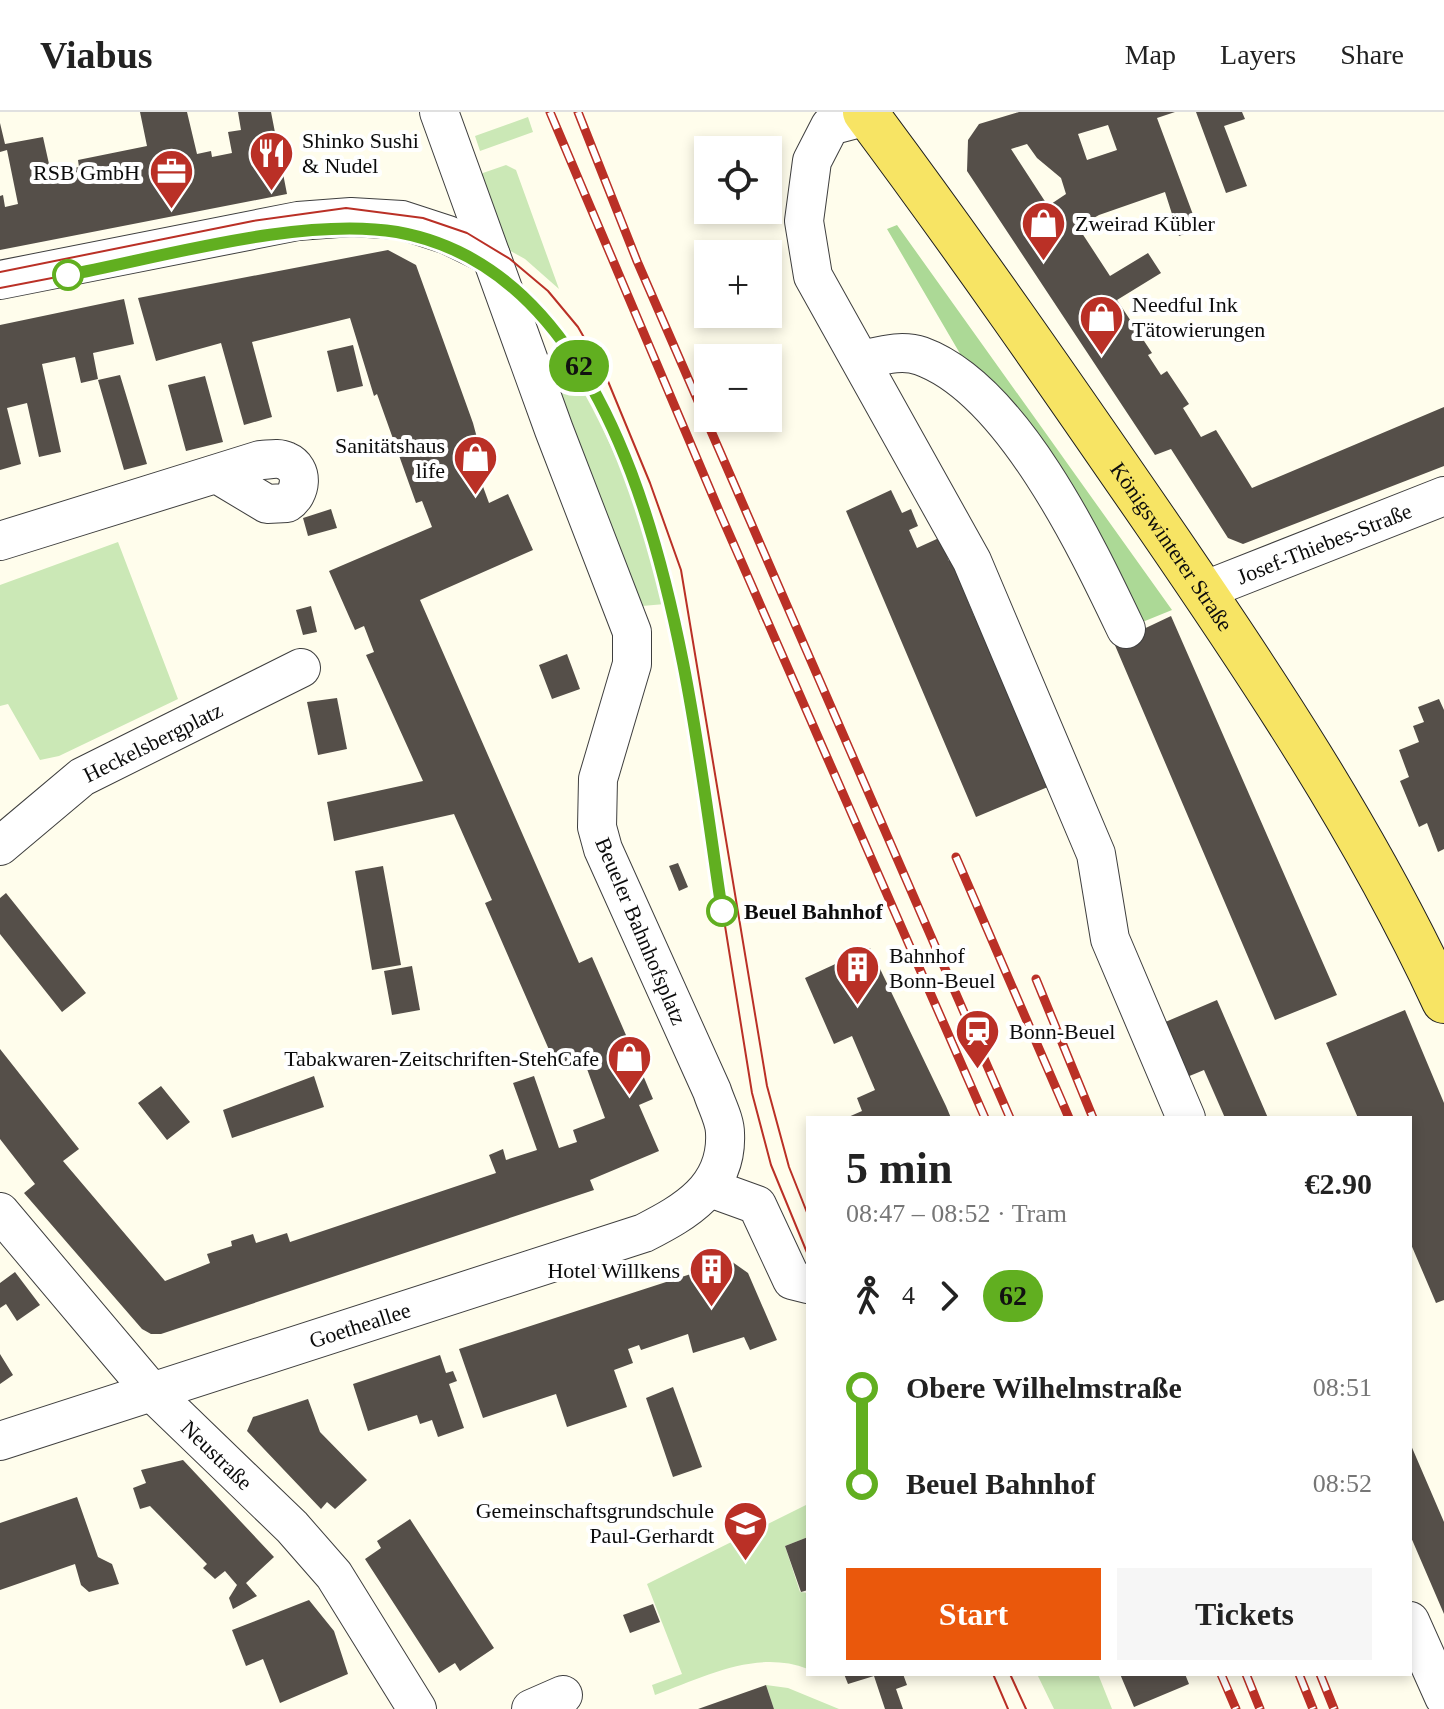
<!DOCTYPE html>
<meta charset="utf-8">
<style>
body{margin:0;font-family:"Times New Roman",serif;background:#f6f6f6;color:#222;height:100vh;display:flex;flex-direction:column;font-size:30px;white-space:nowrap}
*{box-sizing:border-box;margin:0}
p{font-size:26px;color:#767676}
.icon{flex:none;width:44px;height:44px;fill:none;stroke:currentColor;stroke-width:2;stroke-linecap:round;stroke-linejoin:round}
.map{position:relative;flex:1;overflow:hidden}
.details{position:absolute;left:806px;top:1004px;width:606px;height:560px;display:flex;flex-direction:column;background:#fff;border-radius:0px;box-shadow:0 4px 12px #0003}
.details>*{flex:none}
.badge{padding:0 16px;border-radius:26px;font-size:28px;line-height:52px}
.fabs{position:absolute;left:694px;top:24px;display:grid;gap:16px}
.fabs a{display:grid;place-items:center;width:88px;height:88px;border-radius:0px;background:#fff;box-shadow:0 4px 12px #0003;font-size:40px}
.map>.badge{position:absolute;translate:-50% -50%;box-shadow:0 0 0 4px #fff}
.legs{display:flex;align-items:center;gap:12px;height:88px;padding:0 40px;font-size:26px}
.legs p{margin-inline-start:auto}
.head{display:flex;align-items:center;justify-content:space-between;height:136px;padding:0 40px}
h1{font-size:44px;font-weight:600;line-height:60px}
.action{display:flex;gap:16px;margin-top:auto;padding:16px 40px}
.action a{flex:1;height:92px;border-radius:0px;background:#ea580c;color:#fff;font-size:32px;font-weight:600;line-height:92px;text-align:center}
.action a+a{background:#f6f6f6;color:#222}
ul{padding:0 40px;list-style:none}
li{display:flex;align-items:center;gap:28px;height:96px;font-size:30px}
li i{display:grid;place-items:center;width:12px;height:100%;margin:0 10px;background:currentColor}
li i::after{content:'';width:20px;height:20px;margin:-10px;border:6px solid;border-radius:50%;background:#fff}
li p{margin-inline-start:auto}
li:first-child i{background:linear-gradient(#0000 50%,currentColor 0)}
li:last-child i{background:linear-gradient(currentColor 50%,#0000 0)}
header{display:flex;align-items:center;gap:48px;box-sizing:border-box;height:112px;padding:0 40px;background:#fff;border-bottom:2px solid #e0e0e0}
header strong{font-size:38px}
nav{display:flex;gap:44px;margin-inline-start:auto;font-size:28px}
.map>svg:first-child{display:block}
</style>
<header>
<strong>Viabus</strong>
<nav><a>Map</a><a>Layers</a><a>Share</a></nav>
</header>
<div class="map">
<svg width="1444" height="1597" viewBox="0 0 1444 1597">
<rect width="100%" height="100%" fill="#fffdec"/>
<path fill="#cbe8b6" d="M528,5L533,20L480,39L475,24Z
M506,53L516,58L559,177L525,147L507,137L480,62Z
M559,239C607,313 645,405 665,492L642,494L543,249L545,244Z
M118,430L178,587L59,644L40,648L8,592L0,594V473Z
M808,1392V1425L785,1434L800,1480L808,1481V1557C756,1537 704,1565 655,1583L652,1573L682,1562L647,1472Z
M1037,1562H1098L1112,1597H1054Z
M766,1573L788,1576L839,1597H774Z"/>
<path fill="#acd996" d="M897,113L1172,498L1108,524L1013,332L887,117Z"/>
<path fill="#554f49" fill-rule="evenodd" d="M140,0H187L197,42L211,39L212,45L232,41L228,20L241,18L238,0H271L287,82L0,138V84L3,83L5,95L18,92L7,38L0,40V11L5,32L43,25L51,61L79,55L78,48L147,34Z
M1019,0H1175L1157,6L1195,108L1190,110L1192,119L1179,124L1165,80L1099,103L1078,115L1110,164L1148,141L1161,161L1117,188L1152,241L1148,243L1161,263L1167,259L1189,292L1183,296L1201,325L1216,318L1252,376L1444,295V354L1243,432L1228,426L1171,337L1155,343L967,59L968,28L979,12ZM1108,13L1117,38L1087,48L1078,22ZM1027,32L1037,46L1061,66L1066,82L1048,94L1011,37Z
M1196,0H1242L1245,7L1224,14L1247,74L1226,81Z
M388,138L416,153L473,311L480,337L470,339L489,391L508,382L533,438L420,488L579,851L592,845L629,930L653,987L639,993L659,1039L590,1068L594,1078L161,1222H151L142,1217L24,1081L35,1072L0,1027V937L79,1037L63,1049L165,1169L210,1151L207,1142L232,1134L231,1129L253,1122L256,1131L287,1121L290,1130L496,1061L489,1043L503,1037L506,1048L537,1038L513,971L534,964L559,1036L577,1030L573,1018L605,1006L583,946L557,956L485,791L492,788L454,702L334,729L327,690L423,669L366,543L374,540L364,514L355,518L329,459L432,415L422,389L416,391L377,282L374,284L350,206L252,230L272,305L244,313L221,231L156,249L138,186Z
M124,187L134,232L93,241L98,267L81,271L75,245L42,252L61,340L39,345L27,291L7,296L21,352L0,358V213Z
M353,233L363,274L337,280L327,239Z
M120,263L147,352L124,358L98,268Z
M205,264L223,330L186,339L168,273Z
M891,378L902,401L911,397L918,414L909,418L917,436L939,426L949,449L965,442L979,475L965,482L974,504L980,502L1055,672L976,705L846,399Z
M331,397L337,416L308,424L303,406Z
M311,494L317,520L303,523L296,498Z
M1171,504L1337,883L1275,908L1114,531Z
M567,542L580,577L552,587L539,553Z
M337,586L347,637L318,643L307,590Z
M1439,587L1444,598V737L1438,740L1427,711L1419,715L1400,669L1409,665L1399,638L1419,630L1413,614L1424,610L1418,595Z
M678,751L688,775L679,779L669,754Z
M383,754L401,853L372,858L355,759Z
M6,781L86,881L62,900L0,822V786Z
M870,836L946,994L951,1006H846L862,999L857,986L875,978L852,924L834,932L805,866Z
M412,854L420,898L392,903L384,859Z
M1217,888L1268,1006H1225L1204,958L1187,965L1163,911Z
M1405,898L1444,991V1188L1436,1191L1410,1130V1006H1358L1326,931Z
M314,964L324,995L232,1026L223,998Z
M161,974L190,1010L167,1028L138,991Z
M731,1149L748,1161L777,1228L750,1238L744,1225L693,1241L688,1222L641,1238L639,1233L628,1237L633,1251L614,1258L627,1295L567,1315L556,1282L483,1306L459,1237Z
M15,1160L40,1193L17,1209L6,1192L0,1196V1171Z
M0,1242L13,1263L0,1272Z
M440,1243L446,1261L453,1259L457,1269L449,1272L464,1316L438,1325L432,1308L420,1312L417,1303L368,1319L353,1272Z
M673,1275L702,1355L673,1365L646,1286Z
M308,1287L320,1320L367,1368L335,1397L327,1390L321,1397L247,1319L253,1305Z
M1410,1331L1444,1410V1502L1410,1423Z
M183,1348L274,1445L246,1471L257,1484L233,1497L229,1486L237,1473L225,1459L215,1467L203,1456L207,1452L150,1394L140,1397L133,1376L146,1371L141,1358Z
M77,1385L98,1445L112,1452L119,1472L89,1480L81,1473L75,1452L0,1478V1411Z
M410,1407L494,1536L460,1559L455,1551L439,1561L365,1447L381,1436L377,1429Z
M808,1425V1478L801,1480L785,1434Z
M309,1488L334,1519L348,1562L280,1591L263,1547L246,1554L232,1518Z
M653,1492L660,1510L630,1521L623,1503Z
M844,1562H903L907,1573L896,1577L903,1597H885L874,1564L848,1572Z
M1120,1562H1185L1189,1572L1134,1595Z
M766,1573L774,1597H698Z"/>
<g fill="none" stroke-linecap="round" stroke-linejoin="round">
<defs>
<g id="minor">
<path d="M868,4L830,14L812,49L804,109L813,164L972,449L1096,742L1110,827L1186,1006"/>
<path d="M0,168L298,109L351,105L402,108L448,123L491,144"/>
<path d="M861,248C880,244 901,237 921,244C1012,277 1087,435 1126,517"/>
<path d="M0,429L260,348C268,348 278,345 286,349C305,357 301,382 287,391L267,392L217,362"/>
<path id="s1" d="M1203,479L1444,384"/>
<path id="s2" d="M0,734L82,665L301,556"/>
<path d="M710,1076L757,1093L792,1168L808,1172"/>
<path id="s3" d="M0,1100L151,1279L292,1415L334,1463L417,1597"/>
<path id="s4" d="M0,1329L644,1121C685,1100 728,1076 725,1021C725,1008 716,992 712,979L603,737L597,715L598,667L632,552V520L554,318L439,0"/>
<path d="M1410,1509L1444,1585"/>
<path d="M531,1597L563,1583"/>
</g>
<g id="major">
<path id="s5" d="M865,0C965,134 1060,271 1155,409C1261,563 1365,719 1444,889"/>
</g>
</defs>
<use href="#minor" stroke="#3f3f3f" stroke-width="40"/>
<use href="#major" stroke="#1d1d1d" stroke-width="46"/>
<use href="#minor" stroke="#fff" stroke-width="38"/>
<use href="#major" stroke="#f7e464" stroke-width="44"/>
<path stroke="#ba3026" stroke-width="2" d="M0,160L253,109L346,96L423,106L467,121L510,147L548,179L578,215L605,262L650,371L681,458L767,974L789,1055L808,1103
M0,176L291,120L375,118L411,124L476,150L516,178L548,209L589,272L642,393L660,443L680,535L752,981L771,1053L808,1143
M993,1562L1008,1597
M1010,1562L1026,1597"/>
<defs>
<path id="rail" d="M550,0L720,401L985,1006
M578,0L637,149L1010,1006
M956,745L1069,1006
M1036,867L1093,1006
M1221,1562L1236,1597
M1246,1562L1260,1597
M1299,1562L1313,1597
M1320,1562L1334,1597"/>
</defs>
<use href="#rail" stroke="#ba3026" stroke-width="9"/>
<use href="#rail" stroke="#fff" stroke-width="6" stroke-dasharray="18" stroke-linecap="butt"/>
</g>
<g fill="none" stroke-linecap="round" stroke-linejoin="round">
<defs>
<path id="line-1" d="M68,163C162,145 303,104 397,120C656,166 690,592 722,799"/>
</defs>
<use href="#line-1" stroke="#fff" stroke-width="18"/>
<use href="#line-1" stroke="#61af20" stroke-width="12"/>
</g>
<defs>
<symbol id="restaurant-pin" viewBox="-11 -11 22 30"><path d="M0 17L-7.5 6A9.5 9.5 0 1 1 7.5 6Z" fill="#ba3026" stroke="#fff"/><path d="M-5-6h1v4h1v-4h1v4h1v-4h1v5L-1.5 .5V6h-2V.5L-5-1ZM5-6V6H3V1.5H1.5Q1.5-4 5-6Z" fill="#fff"/></symbol>
<symbol id="office-pin" viewBox="-11 -11 22 30"><path d="M0 17L-7.5 6A9.5 9.5 0 1 1 7.5 6Z" fill="#ba3026" stroke="#fff"/><path d="M-6-3h4V-5.5h4V-3h4V5H-6ZM-1-4.5V-3h2v-1.5ZM-6 0V1H6V0Z" fill="#fff"/></symbol>
<symbol id="shop-pin" viewBox="-11 -11 22 30"><path d="M0 17L-7.5 6A9.5 9.5 0 1 1 7.5 6Z" fill="#ba3026" stroke="#fff"/><path d="M-5-2.5h2.3a2.7 3.5 0 0 1 5.4 0H5L5.5 6h-11ZM-1.5-2.5h3a1.5 2.3 0 0 0-3 0Z" fill="#fff"/></symbol>
<symbol id="building-pin" viewBox="-11 -11 22 30"><path d="M0 17L-7.5 6A9.5 9.5 0 1 1 7.5 6Z" fill="#ba3026" stroke="#fff"/><path d="M-4-6H4V6H1V3H-1V6H-4ZM-2.5-4.3h1.7v1.8h-1.7ZM.8-4.3h1.7v1.8H.8ZM-2.5-1h1.7V.8h-1.7ZM.8-1h1.7V.8H.8Z" fill="#fff"/></symbol>
<symbol id="station-pin" viewBox="-11 -11 22 30"><path d="M0 17L-7.5 6A9.5 9.5 0 1 1 7.5 6Z" fill="#ba3026" stroke="#fff"/><path d="M-3-6H3Q5-6 5-4V2Q5 4 3 4L4.5 6H3L1.5 4h-3L-3 6H-4.5L-3 4Q-5 4-5 2V-4Q-5-6-3-6ZM-3.5-4v3h7v-3ZM-3.5 1v1.5H-2V1ZM2 1v1.5H3.5V1Z" fill="#fff"/></symbol>
<symbol id="school-pin" viewBox="-11 -11 22 30"><path d="M0 17L-7.5 6A9.5 9.5 0 1 1 7.5 6Z" fill="#ba3026" stroke="#fff"/><path d="M0-5L7-2L0 1L-7-2ZM-4 1L0 2.5L4 1V4Q0 6-4 4Z" fill="#fff"/></symbol>
</defs>
<g fill-rule="evenodd">
<use href="#restaurant-pin" x="246" y="16" width="51" height="69"/>
<use href="#office-pin" x="146" y="34" width="51" height="69"/>
<use href="#shop-pin" x="1018" y="86" width="51" height="69"/>
<use href="#shop-pin" x="1076" y="180" width="51" height="69"/>
<use href="#shop-pin" x="450" y="320" width="51" height="69"/>
<use href="#building-pin" x="832" y="830" width="51" height="69"/>
<use href="#station-pin" x="952" y="894" width="51" height="69"/>
<use href="#shop-pin" x="604" y="920" width="51" height="69"/>
<use href="#building-pin" x="686" y="1132" width="51" height="69"/>
<use href="#school-pin" x="720" y="1386" width="51" height="69"/>
</g>
<g fill="#fff" stroke="#61af20" stroke-width="4">
<circle cx="68" cy="163" r="14"/>
<circle cx="722" cy="799" r="14"/>
</g>
<g text-anchor="middle" dominant-baseline="central" stroke-width="8" stroke-linejoin="round" paint-order="stroke">
<g font-size="22" fill="#0c0c0c" stroke="#fff" text-anchor="start">
<text x="302" y="28">Shinko Sushi<tspan x="302" dy="25">&amp; Nudel</tspan></text>
<text x="140" y="60" text-anchor="end">RSB GmbH</text>
<text x="1075" y="111">Zweirad Kübler</text>
<text x="1132" y="192">Needful Ink<tspan x="1132" dy="25">Tätowierungen</tspan></text>
<text x="445" y="333" text-anchor="end">Sanitätshaus<tspan x="445" dy="25">life</tspan></text>
<text x="889" y="843">Bahnhof<tspan x="889" dy="25">Bonn-Beuel</tspan></text>
<text x="1009" y="919">Bonn-Beuel</text>
<text x="599" y="946" text-anchor="end">Tabakwaren-Zeitschriften-StehCafe</text>
<text x="680" y="1158" text-anchor="end">Hotel Willkens</text>
<text x="714" y="1398" text-anchor="end">Gemeinschaftsgrundschule<tspan x="714" dy="25">Paul-Gerhardt</tspan></text>
</g>
<g font-size="22" fill="#0c0c0c" stroke="#fff">
<text stroke="none"><textPath href="#s1" startOffset="130">Josef-Thiebes-Straße</textPath></text>
<text stroke="none"><textPath href="#s5" startOffset="532">Königswinterer Straße</textPath></text>
<text stroke="none"><textPath href="#s2" startOffset="186">Heckelsbergplatz</textPath></text>
<text transform="translate(641 819) rotate(67)">Beueler Bahnhofsplatz</text>
<text stroke="none"><textPath href="#s4" startOffset="378">Goetheallee</textPath></text>
<text stroke="none"><textPath href="#s3" startOffset="326">Neustraße</textPath></text>
</g>
<g font-size="22" font-weight="bold" fill="#0c0c0c" stroke="#fff" text-anchor="start">
<text x="744" y="799">Beuel Bahnhof</text>
</g>
</g>
</svg>
<div class="fabs">
<a><svg class="icon" aria-label="locate" viewBox="0 0 24 24"><circle cx="12" cy="12" r="6"/><path d="M12 2v4M12 18v4M2 12h4M18 12h4"/></svg></a>
<a>+</a>
<a>−</a>
</div>
<b class="badge" style="left:579px;top:254px;background:#61af20;color:#111">62</b>
<section class="details">
<div class="head"><div><h1>5 min</h1><p>08:47 – 08:52 · Tram</p></div><b>€2.90</b></div>
<div class="legs"><svg class="icon" aria-label="walk" viewBox="0 0 24 24"><circle cx="13" cy="4" r="2"/><path d="M13 8l-2 6 4 7M11 14l-3 7M7 12l3-4h3l4 4"/></svg>4<svg class="icon" aria-label="forward" viewBox="0 0 24 24"><path d="M9 5l7 7-7 7"/></svg><b class="badge" style="background:#61af20;color:#111">62</b></div>
<ul>
<li><i style="color:#61af20"></i><b>Obere Wilhelmstraße</b><p>08:51</p></li>
<li><i style="color:#61af20"></i><b>Beuel Bahnhof</b><p>08:52</p></li>
</ul>
<div class="action"><a>Start</a><a>Tickets</a></div>
</section>
</div>
